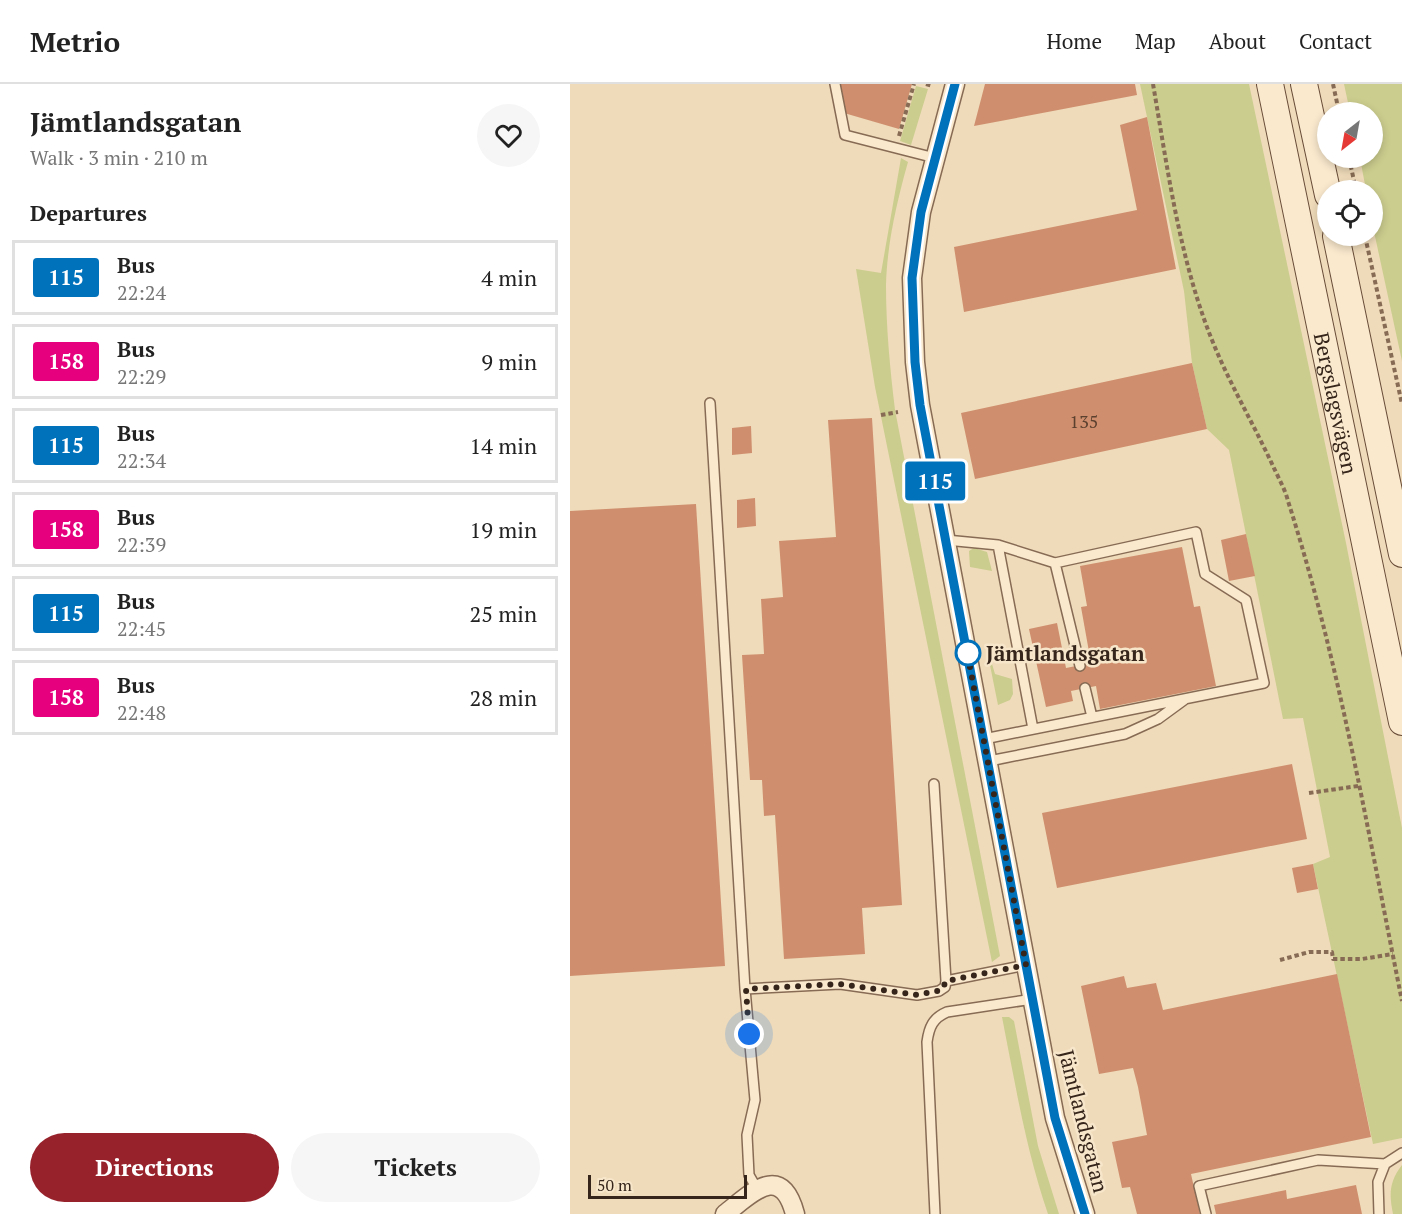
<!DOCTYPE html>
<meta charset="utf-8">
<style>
body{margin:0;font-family:"PT Serif",serif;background:#f6f6f6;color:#222;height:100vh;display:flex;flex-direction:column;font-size:22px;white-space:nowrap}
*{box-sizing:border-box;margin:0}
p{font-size:20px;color:#767676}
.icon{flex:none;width:33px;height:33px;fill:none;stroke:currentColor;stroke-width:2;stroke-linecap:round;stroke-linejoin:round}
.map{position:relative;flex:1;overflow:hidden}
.panel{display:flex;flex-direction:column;background:#fff;width:570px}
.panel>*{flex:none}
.badge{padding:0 12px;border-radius:4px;font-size:21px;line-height:39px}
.needle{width:39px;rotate:211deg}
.controls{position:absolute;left:747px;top:18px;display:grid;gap:12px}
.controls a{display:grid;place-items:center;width:66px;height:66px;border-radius:50%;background:#fff;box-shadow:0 3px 9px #0003;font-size:30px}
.scale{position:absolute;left:18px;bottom:15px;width:159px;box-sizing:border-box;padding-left:6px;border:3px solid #35251a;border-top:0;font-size:16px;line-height:21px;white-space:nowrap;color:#35251a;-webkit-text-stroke:4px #f7e6ca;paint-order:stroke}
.you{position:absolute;width:30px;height:30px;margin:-15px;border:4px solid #fff;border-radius:50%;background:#1a73e8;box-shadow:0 0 0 9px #1a73e833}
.map>.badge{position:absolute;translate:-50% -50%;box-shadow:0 0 0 3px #fff}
h2{padding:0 30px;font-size:22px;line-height:54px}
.round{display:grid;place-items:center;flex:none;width:63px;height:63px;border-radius:32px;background:#f6f6f6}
.headline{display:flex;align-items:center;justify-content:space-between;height:102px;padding:0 30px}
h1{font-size:28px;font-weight:800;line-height:45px}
.button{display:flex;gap:12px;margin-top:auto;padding:12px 30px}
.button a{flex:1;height:69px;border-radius:36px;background:#98222c;color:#fff;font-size:24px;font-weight:800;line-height:69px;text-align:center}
.button a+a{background:#f6f6f6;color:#222}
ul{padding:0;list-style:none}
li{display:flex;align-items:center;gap:18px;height:75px;margin:0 12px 9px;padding:0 18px;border:3px solid #e0e0e0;border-radius:0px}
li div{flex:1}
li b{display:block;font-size:22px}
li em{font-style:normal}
li .badge{min-width:66px;font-weight:700;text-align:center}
header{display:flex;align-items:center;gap:36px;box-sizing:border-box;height:84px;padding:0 30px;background:#fff;border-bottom:2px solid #e0e0e0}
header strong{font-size:28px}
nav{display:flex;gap:33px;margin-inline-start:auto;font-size:21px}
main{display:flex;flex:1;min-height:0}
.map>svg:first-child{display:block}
</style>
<header>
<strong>Metrio</strong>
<nav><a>Home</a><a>Map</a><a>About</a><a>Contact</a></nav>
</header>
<main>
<section class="panel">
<div class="headline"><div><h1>Jämtlandsgatan</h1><p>Walk · 3 min · 210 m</p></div><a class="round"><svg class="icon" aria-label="heart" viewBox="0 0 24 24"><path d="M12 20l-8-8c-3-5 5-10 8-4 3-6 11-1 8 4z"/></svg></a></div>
<h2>Departures</h2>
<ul>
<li><span class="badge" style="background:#0072bc;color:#fff">115</span><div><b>Bus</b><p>22:24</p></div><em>4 min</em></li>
<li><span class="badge" style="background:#e6007e;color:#fff">158</span><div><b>Bus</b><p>22:29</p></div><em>9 min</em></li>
<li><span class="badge" style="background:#0072bc;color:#fff">115</span><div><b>Bus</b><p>22:34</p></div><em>14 min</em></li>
<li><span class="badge" style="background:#e6007e;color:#fff">158</span><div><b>Bus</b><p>22:39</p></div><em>19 min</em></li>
<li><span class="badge" style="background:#0072bc;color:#fff">115</span><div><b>Bus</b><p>22:45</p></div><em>25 min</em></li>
<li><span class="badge" style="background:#e6007e;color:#fff">158</span><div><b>Bus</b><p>22:48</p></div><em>28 min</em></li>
</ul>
<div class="button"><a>Directions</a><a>Tickets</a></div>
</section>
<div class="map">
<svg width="832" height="1130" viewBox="0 0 832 1130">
<rect width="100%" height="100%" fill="#efdbba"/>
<path fill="#cbcd8e" d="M570,0H679L776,459L832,744V1054L803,1060L743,780L760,773L733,634L713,635L659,366L637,345L622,279L614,207Z
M774,0H832V277L803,143L802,106H796L790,74H802V28H780Z
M346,2L358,5L341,61L330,57Z
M331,74L338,78C327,117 317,160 316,201C316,243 320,284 325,326L430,872L422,878L305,303L286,185L311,189Z
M404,464L417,468L422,487L400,483L399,467Z
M422,580L425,590L442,595L443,610L440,616L428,621L420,581Z
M432,933H439L444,937L468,1062L489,1130H478C456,1066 445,999 432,933Z
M832,1081V1130H823C819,1110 819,1098 832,1081Z"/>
<path fill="#cf8f6e" d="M269,0H342L329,45L274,29Z
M415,0H565L567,11L404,42Z
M577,33L606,185L394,228L384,163L567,126L550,41Z
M622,279L637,345L405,395L391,329Z
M302,334L332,821L292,824L295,870L214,875L205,731L194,732L192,696H180L172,571L194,570L191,515L213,513L209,457L266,453L258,336Z
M181,342L182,369L162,371V344Z
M185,414L186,442L167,444V416Z
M126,420L155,882L0,892V427Z
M676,450L685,492L659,497L651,456Z
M612,463L624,523L630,522L646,602L530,625L526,602L501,607L503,617L476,623L459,545L487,539L496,584L521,579L511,523L517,522L510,482Z
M722,680L737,755L487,804L472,729Z
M743,780L748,805L727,809L722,784Z
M767,890L801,1053L621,1090L630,1130H567L560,1103L552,1104L542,1058L577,1051L568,1003L563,984L529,990L511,902L554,892L557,904L586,899L593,926Z
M786,1101L792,1130H646L644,1121L716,1106L717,1115Z"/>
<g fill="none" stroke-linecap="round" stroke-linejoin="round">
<defs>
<path id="service" d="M265,0L275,51L365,74
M140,319L175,905L270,900L347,911L369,907L375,903L376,897L364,700
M376,456L428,461L463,645
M485,479L510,582
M515,604L522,633
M414,655L694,599L676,516L635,490L626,448L485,479L428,461
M419,677L555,650L588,635L614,616
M376,897L456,881
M175,905L185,1016L177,1051L179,1091L187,1105
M365,1130L357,958C359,943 363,934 377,928L463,915
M636,1130L629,1102L748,1076L815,1080
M809,1130L808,1098L815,1080L832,1069"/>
<path id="minor" d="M385,0L351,128L342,194L345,278L350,321L485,1034L515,1130
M155,1130C181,1110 211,1077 225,1130"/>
<g id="secondary">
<path id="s1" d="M700,0L832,638"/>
<path d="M734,0L758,111"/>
<path d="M766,152L832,470"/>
</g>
</defs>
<use href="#service" stroke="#876b54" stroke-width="12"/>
<use href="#minor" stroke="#876b54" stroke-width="21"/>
<use href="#secondary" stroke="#684c38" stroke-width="28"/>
<path stroke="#876b54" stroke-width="4" stroke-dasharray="4.5 3" stroke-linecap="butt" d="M356,0L363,2
M583,0C598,87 610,179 644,261C661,302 684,341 703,382C708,393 715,405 718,417C770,580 798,749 832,917
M763,0L769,28
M329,52L344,0
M779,74L786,106
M795,152L832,320
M311,331L328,328
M739,709L788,702
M710,876L739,868H762L763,875H792L823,870"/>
<use href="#service" stroke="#fae9cd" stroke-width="9"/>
<use href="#minor" stroke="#fae9cd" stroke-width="18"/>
<use href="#secondary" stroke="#fae9cd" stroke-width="26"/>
</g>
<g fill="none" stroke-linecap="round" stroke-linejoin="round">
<defs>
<path id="line" d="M385,0L351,128L342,194L345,278L350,321L485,1034L515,1130"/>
</defs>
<use href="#line" stroke="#fff" stroke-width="14"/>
<use href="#line" stroke="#0072bc" stroke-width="9"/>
<path stroke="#35251a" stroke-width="6" stroke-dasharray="0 10.8" d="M179,950L176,905L270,900L347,911L372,906L376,897L456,881L397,567L398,569"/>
</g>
<circle fill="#fff" stroke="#0072bc" stroke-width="3" cx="398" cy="569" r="12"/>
<g text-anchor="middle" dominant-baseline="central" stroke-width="5" stroke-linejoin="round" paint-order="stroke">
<g font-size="18" fill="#5c402f">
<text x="514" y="337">135</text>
</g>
<g font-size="21" fill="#35251a" stroke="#f7e6ca">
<text stroke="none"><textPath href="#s1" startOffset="326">Bergslagsvägen</textPath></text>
<text transform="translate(514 1037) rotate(76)">Jämtlandsgatan</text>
</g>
<g font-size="21" font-weight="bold" fill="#35251a" stroke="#f7e6ca" text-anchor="start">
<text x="416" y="569">Jämtlandsgatan</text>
</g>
</g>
</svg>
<div class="controls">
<a><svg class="needle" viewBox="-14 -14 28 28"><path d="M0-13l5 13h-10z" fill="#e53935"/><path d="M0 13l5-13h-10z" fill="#767676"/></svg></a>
<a><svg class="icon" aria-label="locate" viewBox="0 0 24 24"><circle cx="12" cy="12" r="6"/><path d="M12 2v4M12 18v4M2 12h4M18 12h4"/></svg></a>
</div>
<div class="scale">50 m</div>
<div class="you" style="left:179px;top:950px"></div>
<b class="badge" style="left:365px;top:397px;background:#0072bc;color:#fff">115</b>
</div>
</main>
